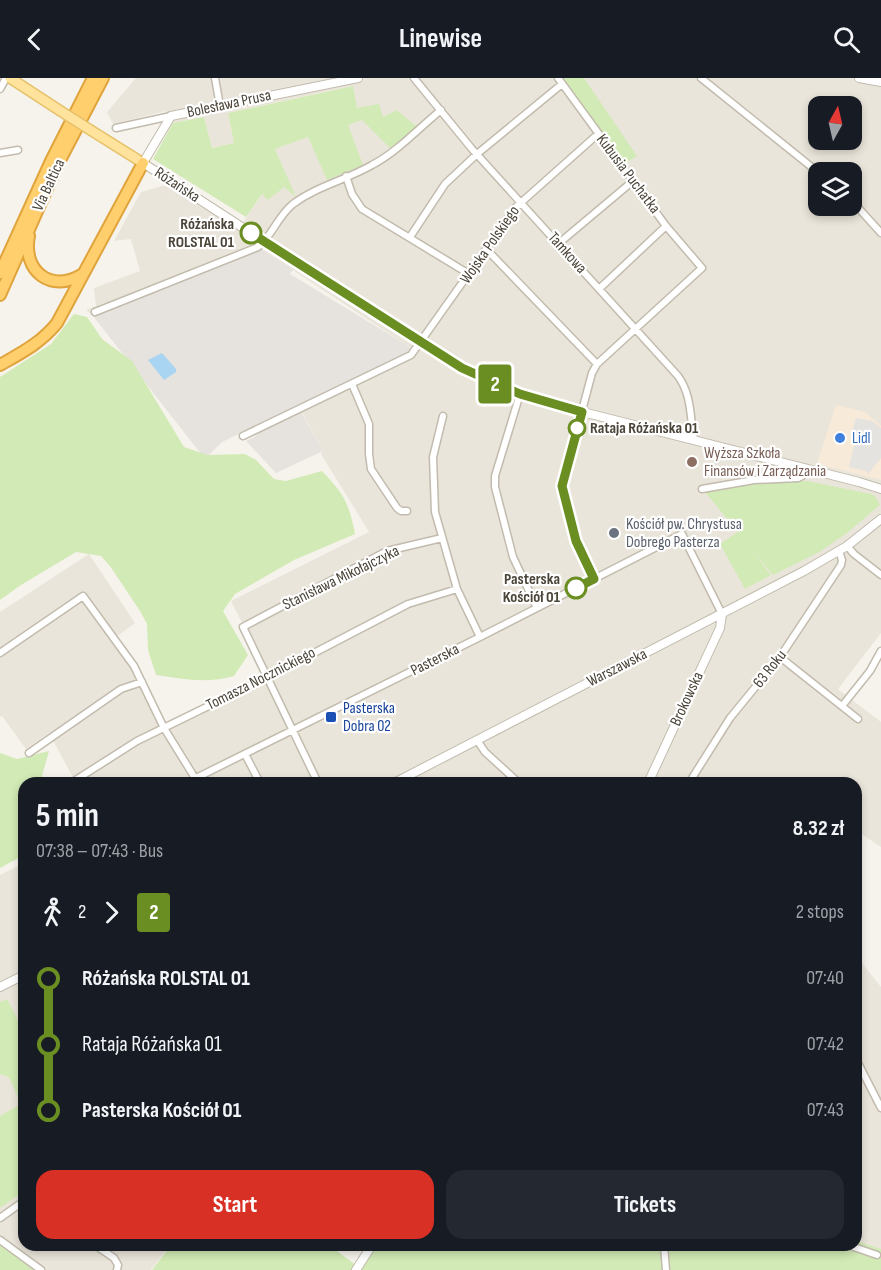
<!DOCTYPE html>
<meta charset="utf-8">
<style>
body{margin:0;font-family:"Sofia Sans Condensed",sans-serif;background:#242831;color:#f1f3f6;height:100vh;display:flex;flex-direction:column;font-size:22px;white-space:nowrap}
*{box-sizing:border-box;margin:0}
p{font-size:20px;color:#9ea1a6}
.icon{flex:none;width:33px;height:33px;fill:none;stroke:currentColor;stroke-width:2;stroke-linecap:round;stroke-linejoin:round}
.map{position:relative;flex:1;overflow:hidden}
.side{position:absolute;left:18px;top:699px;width:844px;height:474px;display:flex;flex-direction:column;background:#171b24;border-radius:18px;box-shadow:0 3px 9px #0003}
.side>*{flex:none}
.badge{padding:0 12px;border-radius:4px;font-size:21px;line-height:39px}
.needle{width:39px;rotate:8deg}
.buttons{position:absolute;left:808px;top:18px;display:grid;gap:12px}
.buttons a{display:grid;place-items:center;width:54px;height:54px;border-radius:12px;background:#171b24;box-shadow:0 3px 9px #0003;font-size:30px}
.map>.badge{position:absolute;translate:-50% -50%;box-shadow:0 0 0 3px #fff}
.legs{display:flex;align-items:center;gap:9px;height:66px;padding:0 18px;font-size:20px}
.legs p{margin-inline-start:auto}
.summary{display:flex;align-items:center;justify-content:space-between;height:102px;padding:0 18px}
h1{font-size:33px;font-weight:700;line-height:45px}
.action{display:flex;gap:12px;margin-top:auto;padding:12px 18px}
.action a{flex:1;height:69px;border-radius:18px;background:#d93025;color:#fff;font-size:24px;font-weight:700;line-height:69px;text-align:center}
.action a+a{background:#242831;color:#f1f3f6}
ul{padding:0 18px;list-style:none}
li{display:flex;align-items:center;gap:21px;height:66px;font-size:22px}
li i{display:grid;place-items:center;width:9px;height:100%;margin:0 8px;background:currentColor}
li i::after{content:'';width:15px;height:15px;margin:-8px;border:4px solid;border-radius:50%;background:#171b24}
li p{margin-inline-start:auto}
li:first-child i{background:linear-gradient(#0000 50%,currentColor 0)}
li:last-child i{background:linear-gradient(currentColor 50%,#0000 0)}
header{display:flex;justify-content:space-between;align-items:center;height:78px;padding:0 18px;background:#171b24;font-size:27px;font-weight:700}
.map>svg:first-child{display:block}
</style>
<header><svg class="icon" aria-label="back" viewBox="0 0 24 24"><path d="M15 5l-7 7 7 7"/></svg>Linewise<svg class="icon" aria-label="search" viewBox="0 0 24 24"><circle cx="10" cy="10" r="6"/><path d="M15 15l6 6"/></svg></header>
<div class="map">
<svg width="881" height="1192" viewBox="0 0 881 1192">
<rect width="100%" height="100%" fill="#f6f3ec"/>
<path fill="#eae5da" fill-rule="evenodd" d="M136,0H881V555L838,611L881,644V769L857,753L856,705H76L49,655L26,671L2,638L0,639V534L89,476L135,545L112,562L138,601L161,655L271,601L231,523L369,454L321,376L323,373L298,327L414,272L261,171L93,238L86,232L96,228L94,210L140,193L131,161L114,163L141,114L166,107L238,152L262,116L284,109L295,118L275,71L308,59L328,102L347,47L362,42L383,39L357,30L352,8L228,35L234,65L212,70L204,39L173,45L166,33L113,46L107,34ZM819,28H852V62H819ZM819,94H852V128H819Z
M24,785V1167H170L151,1192H41L0,1162V797Z
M857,879L881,909V1177L856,1167Z"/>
<path fill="#f7ead8" d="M836,327L865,334L881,348V402L817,386Z"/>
<path fill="#e6e2dd" d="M261,171L293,192L290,196L415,272L222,364L205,381L93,238Z
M301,334L323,373L276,395L246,363L256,358L260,353L290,339L291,340Z"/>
<path fill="#d2eab5" d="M560,0H584L637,78L624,86Z
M353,8L357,30L379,26L383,39L397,32L417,49L390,70L362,42L348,47L363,87L327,102L308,59L275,71L296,119L284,109L268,122L262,116L246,139L153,81L173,45L204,39L212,70L234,65L228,35Z
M74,236L87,239L102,261L132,283L184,369L207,377L245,376L256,382L274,401L286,403L322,393C344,416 349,425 355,456L294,482L235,516L223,533L248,577L234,598C207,606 182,601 156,597L148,572L147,546L140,533L110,488L101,478L76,474L21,507L0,522V299L51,266Z
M807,403L871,416L875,418L880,427L847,455L821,473L773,497L753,473L771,497L745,511L720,466L738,454L705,414C739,406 772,404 807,403Z
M49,673L40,705H24V777L0,790V675L17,681Z
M7,921L24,954V1113L0,1130V1038L21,1026L9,999L0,996V924Z
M857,1163L881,1171V1192H152L171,1167H268L271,1169L273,1167H329L357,1188L370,1167H856Z
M0,1164L39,1192H0Z"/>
<path fill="#e5e3e0" d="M856,340L872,343L881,350V380L868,396L866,393L849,389L856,360L851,358Z"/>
<path fill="#a9d4f2" d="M162,275L176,291V294L164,302L148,282Z"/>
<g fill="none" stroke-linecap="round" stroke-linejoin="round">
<defs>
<path id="minor" d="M215,0L220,28
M414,0L472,71L678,298C692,317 690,340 694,362
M558,0L666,148L702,190L597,286L592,295L562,408L576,463L594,501
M701,0L819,95
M0,11L6,0
M116,50L171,38
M0,75L18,72
M346,98L352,116L362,131L469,196
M852,123L881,155
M410,159L445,106L477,76L562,6
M558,166L633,103
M485,173L490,175L597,286
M599,211L666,148
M95,234L258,169C273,157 277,139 293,126C317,108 346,102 372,87C397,74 419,50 441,32
M352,306L369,346V376L371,391L397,430L401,433H407
M520,316L495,398V409L513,479L537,530
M443,338L433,379L435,434L457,511L480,559
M243,358L411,277L516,129L598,56
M702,411L754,402L798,400L802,398L805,390
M847,468L854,476L881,497
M0,575L83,518L134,588L164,650L198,705
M780,579L858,641
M842,628L870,593L881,573
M477,662L485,674L519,705
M29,675L121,611L142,604
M245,676L260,705
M71,705L137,663L268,599L408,526L457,511
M186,705L480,559L682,456L722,536
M318,705L243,549L387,473L442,460
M689,705L730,640L780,579L841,487L842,482L839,473
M856,981L881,1030
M0,1140L24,1123
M0,1162L41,1192
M95,1167L114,1180L118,1187L117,1192
M664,1167L666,1192
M848,1167L877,1177"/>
<path id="tertiary" d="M358,0L171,38L143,85L444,280C482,301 521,317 563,329L859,404L881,411
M859,0L881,4
M394,705L804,493L847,468L881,441
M648,705L720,550L722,536
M0,909L24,897
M356,1192L372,1167"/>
<path id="primary" d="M10,0L59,32
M92,53L143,85"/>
<path id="motorway" d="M29,158C22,193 51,216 83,196
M0,195L51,83L93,0
M0,217L58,86L103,0
M0,287C21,275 41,265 57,245L143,85"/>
</defs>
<use href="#minor" stroke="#c2bbae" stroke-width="9"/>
<use href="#tertiary" stroke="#c2bbae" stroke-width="10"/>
<use href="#primary" stroke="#e6c16a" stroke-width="12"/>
<use href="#motorway" stroke="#e0a43c" stroke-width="14"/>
<use href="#minor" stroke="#fff" stroke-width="6"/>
<use href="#tertiary" stroke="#fff" stroke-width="8"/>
<use href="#primary" stroke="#ffe39c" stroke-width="9"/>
<use href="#motorway" stroke="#ffcf6e" stroke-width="10"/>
<defs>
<path id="primary-bridge" d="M59,32L92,53"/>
</defs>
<use href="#primary-bridge" stroke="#e6c16a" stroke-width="12" stroke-linecap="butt"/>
<use href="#primary-bridge" stroke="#ffe39c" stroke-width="9"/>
</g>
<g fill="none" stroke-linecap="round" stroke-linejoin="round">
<defs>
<path id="line-1" d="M251,155L462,290L520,316L582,334L562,408L576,463L594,501L576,510"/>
</defs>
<use href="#line-1" stroke="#fff" stroke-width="14"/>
<use href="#line-1" stroke="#6b8e23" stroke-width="9"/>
</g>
<g fill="#fff" stroke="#6b8e23" stroke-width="3">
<circle cx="251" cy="155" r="10"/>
<circle cx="577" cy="350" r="8"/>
<circle cx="576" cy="510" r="10"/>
</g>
<circle fill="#3f7fe0" stroke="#fff" stroke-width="2" cx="840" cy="360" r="6"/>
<circle fill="#8d6e63" stroke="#fff" stroke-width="2" cx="692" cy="384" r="6"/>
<circle fill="#6b7280" stroke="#fff" stroke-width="2" cx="614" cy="455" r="6"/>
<rect fill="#1a4fb4" stroke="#fff" stroke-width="2" x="325" y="633" width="12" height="12" rx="3"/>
<g text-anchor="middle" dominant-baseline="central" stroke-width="4.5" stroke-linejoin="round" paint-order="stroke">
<g font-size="16" fill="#4b4439" stroke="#fff">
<text transform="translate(229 26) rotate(-12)">Bolesława Prusa</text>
<text transform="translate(628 96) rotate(53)">Kubusia Puchatka</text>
<text transform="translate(49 107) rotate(-65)">Via Baltica</text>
<text transform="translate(177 107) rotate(33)">Różańska</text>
<text transform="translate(490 167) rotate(-55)">Wojska Polskiego</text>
<text transform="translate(567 175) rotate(48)">Tamkowa</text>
<text transform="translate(341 500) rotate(-26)">Stanisława Mikołajczyka</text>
<text transform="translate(435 582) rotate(-27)">Pasterska</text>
<text transform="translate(617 590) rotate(-27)">Warszawska</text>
<text transform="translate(770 591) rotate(-52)">63 Roku</text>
<text transform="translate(261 601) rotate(-27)">Tomasza Nocznickiego</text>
<text transform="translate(687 621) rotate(-65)">Brokowska</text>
</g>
<g font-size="16" font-weight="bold" fill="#4b4439" stroke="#fff" text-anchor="end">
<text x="234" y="146">Różańska<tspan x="234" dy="18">ROLSTAL 01</tspan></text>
<text x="590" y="350" text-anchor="start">Rataja Różańska 01</text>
<text x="560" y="501">Pasterska<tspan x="560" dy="18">Kościół 01</tspan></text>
</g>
<g font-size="16" fill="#366cbe" stroke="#fff" text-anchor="start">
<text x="852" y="360">Lidl</text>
</g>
<g font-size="16" fill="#785e54" stroke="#fff" text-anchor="start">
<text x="704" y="375">Wyższa Szkoła<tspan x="704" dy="18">Finansów i Zarządzania</tspan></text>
</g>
<g font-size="16" fill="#5b616d" stroke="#fff" text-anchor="start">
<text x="626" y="446">Kościół pw. Chrystusa<tspan x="626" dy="18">Dobrego Pasterza</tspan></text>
</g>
<g font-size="16" fill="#164399" stroke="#fff" text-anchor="start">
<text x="343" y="630">Pasterska<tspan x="343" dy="18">Dobra 02</tspan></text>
</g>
</g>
</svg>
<div class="buttons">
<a><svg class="needle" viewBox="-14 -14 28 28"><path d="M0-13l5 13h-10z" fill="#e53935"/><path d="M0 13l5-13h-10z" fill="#9ea1a6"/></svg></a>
<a><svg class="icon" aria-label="layers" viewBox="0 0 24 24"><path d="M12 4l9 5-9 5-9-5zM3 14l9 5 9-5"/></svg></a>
</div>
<b class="badge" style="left:495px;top:306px;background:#6b8e23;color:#fff">2</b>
<section class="side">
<div class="summary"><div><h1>5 min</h1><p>07:38 – 07:43 · Bus</p></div><b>8.32 zł</b></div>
<div class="legs"><svg class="icon" aria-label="walk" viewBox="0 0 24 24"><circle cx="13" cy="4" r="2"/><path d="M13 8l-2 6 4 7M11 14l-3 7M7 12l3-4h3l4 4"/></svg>2<svg class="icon" aria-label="forward" viewBox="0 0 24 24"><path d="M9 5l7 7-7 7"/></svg><b class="badge" style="background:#6b8e23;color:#fff">2</b><p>2 stops</p></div>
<ul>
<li><i style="color:#6b8e23"></i><b>Różańska ROLSTAL 01</b><p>07:40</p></li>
<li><i style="color:#6b8e23"></i><span>Rataja Różańska 01</span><p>07:42</p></li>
<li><i style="color:#6b8e23"></i><b>Pasterska Kościół 01</b><p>07:43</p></li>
</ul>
<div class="action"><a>Start</a><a>Tickets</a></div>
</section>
</div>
